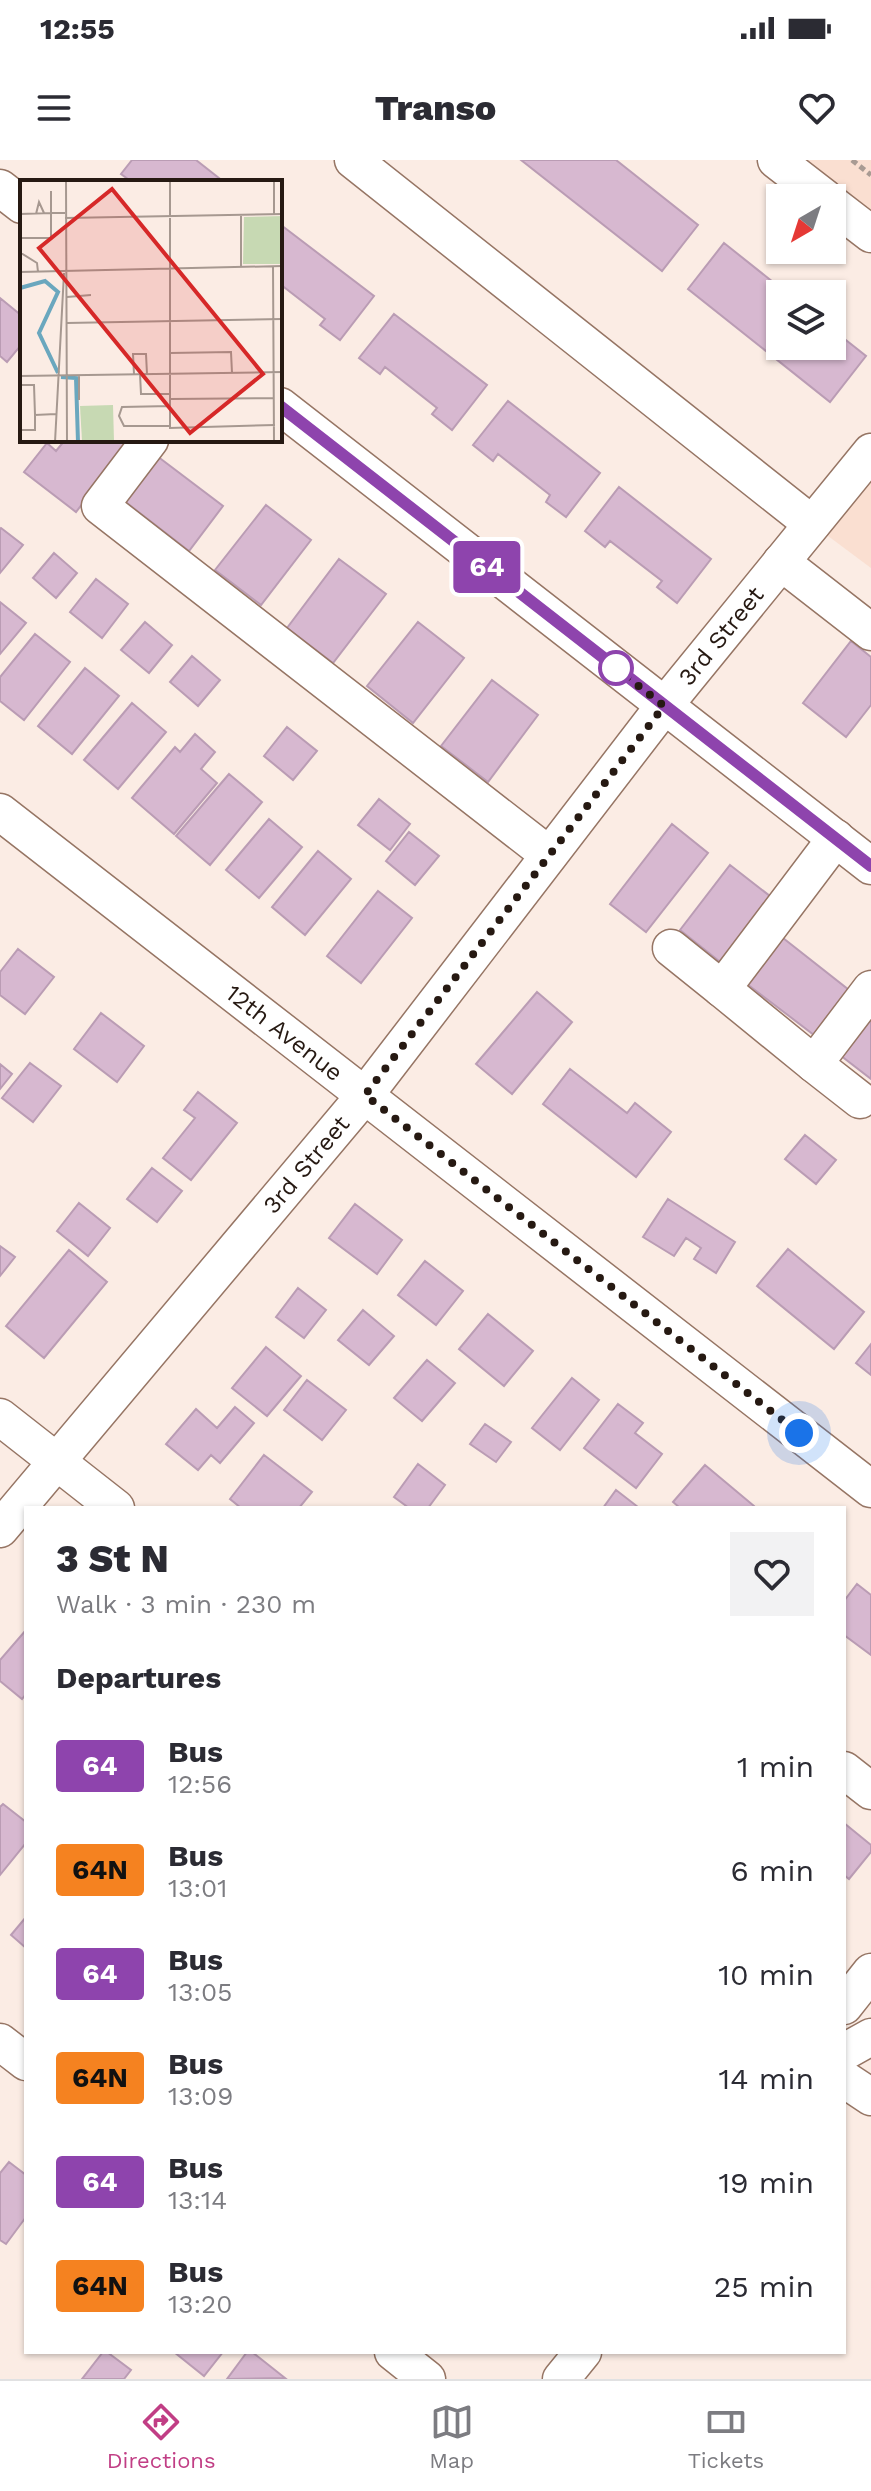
<!DOCTYPE html>
<meta charset="utf-8">
<style>
body{margin:0;font-family:"Work Sans",sans-serif;background:#f2f2f3;color:#2b2b33;height:100vh;display:flex;flex-direction:column;font-size:30px;white-space:nowrap}
*{box-sizing:border-box;margin:0}
p{font-size:26px;color:#7c7c81}
.icon{flex:none;width:44px;height:44px;fill:none;stroke:currentColor;stroke-width:2;stroke-linecap:round;stroke-linejoin:round}
.map{position:relative;flex:1;overflow:hidden}
.sheet{position:absolute;left:24px;top:1346px;width:822px;height:848px;display:flex;flex-direction:column;background:#fff;border-radius:0px;box-shadow:0 2px 6px #0004}
.sheet>*{flex:none}
.badge{padding:0 16px;border-radius:6px;font-size:28px;line-height:52px}
.needle{width:52px;rotate:219deg}
.fabs{position:absolute;left:766px;top:24px;display:grid;gap:16px}
.fabs a{display:grid;place-items:center;width:80px;height:80px;border-radius:0px;background:#fff;box-shadow:0 2px 6px #0004;font-size:40px}
.you{position:absolute;width:40px;height:40px;margin:-20px;border:6px solid #fff;border-radius:50%;background:#1a73e8;box-shadow:0 0 0 12px #1a73e833}
.map>.badge{position:absolute;translate:-50% -50%;box-shadow:0 0 0 4px #fff}
h2{padding:0 32px;font-size:30px;line-height:72px}
.round{display:grid;place-items:center;flex:none;width:84px;height:84px;border-radius:0px;background:#f2f2f3}
.summary{display:flex;align-items:center;justify-content:space-between;height:136px;padding:0 32px}
h1{font-size:38px;font-weight:800;line-height:60px}
ul{padding:0;list-style:none}
li{display:flex;align-items:center;gap:24px;height:104px;padding:0 32px}
li div{flex:1}
li b{display:block;font-size:30px}
li em{font-style:normal}
li .badge{min-width:88px;font-weight:700;text-align:center}
.status{display:flex;justify-content:space-between;align-items:center;height:56px;padding:0 40px;background:#fff;direction:ltr}
.status svg{height:22px;fill:currentColor}
header{display:flex;justify-content:space-between;align-items:center;height:104px;padding:0 32px;background:#fff;font-size:36px;font-weight:800}
.dock{display:flex;justify-content:space-around;align-items:center;height:112px;border-top:2px solid #e1e1e2;background:#fff;font-size:22px;color:#7c7c81}
.dock a{display:grid;justify-items:center;gap:4px}
.dock .on{color:#c13e85}
.map>svg:first-child{display:block}
</style>
<div class="status"><b>12:55</b><svg viewBox="0 0 49 12"><path d="M0 12V9h3v3zM5 12V6h3v6zM10 12V3h3v9zM15 12V0h3v12zM26 1h20v11H26zM47 4h2v5h-2z"/></svg></div>
<header><svg class="icon" aria-label="menu" viewBox="0 0 24 24"><path d="M4 6h16M4 12h16M4 18h16"/></svg>Transo<svg class="icon" aria-label="heart" viewBox="0 0 24 24"><path d="M12 20l-8-8c-3-5 5-10 8-4 3-6 11-1 8 4z"/></svg></header>
<div class="map">
<svg width="871" height="2219" viewBox="0 0 871 2219">
<rect width="100%" height="100%" fill="#fbece4"/>
<path fill="#fadfd1" d="M776,0H871V74Z
M871,292V408L812,364Z"/>
<path fill="#d7b8d0" stroke="#ba9cb4" stroke-width="2" d="M132,0H196L224,22H132L121,14Z
M521,0H616L698,65L662,111Z
M281,65L374,136L340,180L320,165L325,159L280,124Z
M724,83L788,134H780V186H832V169L866,196L830,242L688,129Z
M0,138L22,156V184L7,202L0,196Z
M394,154L487,225L452,270L432,254L437,248L385,207L380,214L359,198Z
M508,241L600,313L566,357L546,342L550,335L498,294L493,301L473,285Z
M65,280H132L76,352L24,312L47,283L56,291Z
M157,296L223,346L189,391L123,340Z
M619,327L711,399L677,443L657,427L662,421L610,381L605,387L585,371Z
M266,345L311,380L261,445L215,410Z
M1,368L23,385L0,413V369Z
M54,393L77,413L56,438L33,418Z
M339,399L386,434L333,503L287,468Z
M96,419L128,444L102,478L70,452Z
M0,442L26,463L0,494Z
M145,462L172,485L149,513L121,490Z
M418,462L464,498L413,563L367,526Z
M35,474L70,502L24,560L0,541V517Z
M851,481L871,497V545L846,577L803,543Z
M192,496L220,520L198,546L170,522Z
M85,508L119,536L72,594L38,566Z
M492,520L538,555L488,622L441,586Z
M132,543L166,572L118,629L84,600Z
M287,567L317,591L293,620L264,596Z
M195,574L215,592L201,609L217,623L174,674L132,638L175,587L180,592Z
M229,614L262,642L210,705L176,676Z
M379,639L410,664L390,690L358,665Z
M269,659L302,687L259,738L226,710Z
M672,664L708,693L646,772L610,744Z
M409,672L439,696L415,725L386,701Z
M318,691L351,719L305,775L272,747Z
M730,705L775,740L724,805L680,770Z
M378,731L412,758L361,823L327,796Z
M783,778L849,830L814,875L747,824Z
M18,789L54,817L25,854L0,835V812Z
M537,832L572,862L512,934L476,904Z
M101,853L144,886L117,922L74,889Z
M871,855V919L840,895Z
M30,903L61,926L33,962L2,938Z
M0,904L12,914L0,929Z
M570,909L627,953L635,943L671,972L636,1017L543,944Z
M198,932L237,963L191,1020L163,998L195,958L184,950Z
M805,975L836,1000L816,1024L785,999Z
M152,1008L182,1031L157,1062L127,1039Z
M668,1039L735,1082L716,1113L694,1099L701,1088L686,1078L674,1096L643,1077Z
M79,1043L110,1068L88,1096L57,1071Z
M355,1044L402,1080L377,1114L329,1078Z
M0,1086L15,1097L0,1116Z
M788,1089L864,1152L834,1189L757,1126Z
M69,1090L107,1122L44,1198L6,1166Z
M425,1101L463,1131L436,1165L398,1135Z
M298,1128L326,1150L304,1178L276,1157Z
M363,1150L394,1176L369,1205L338,1180Z
M488,1154L533,1191L504,1226L459,1189Z
M871,1184V1215L856,1203Z
M266,1187L301,1216L267,1256L232,1228Z
M427,1200L455,1223L422,1261L394,1238Z
M572,1218L599,1240L560,1290L532,1268Z
M307,1220L346,1250L322,1280L284,1250Z
M618,1244L643,1263L635,1273L662,1294L636,1328L584,1288Z
M235,1247L254,1263L220,1303L211,1295L198,1310L166,1284L196,1249L217,1268Z
M485,1264L511,1282L496,1302L470,1284Z
M264,1295L312,1332L299,1348H241L230,1339Z
M418,1304L445,1325L428,1348H409L394,1337Z
M705,1305L754,1346L753,1348H680L673,1342Z
M616,1330L638,1347L637,1348H603Z
M857,1424L871,1435V1495L844,1475V1441Z
M26,1470V1534L22,1539L0,1521V1500Z
M3,1644L26,1662V1683L0,1715V1647Z
M844,1663L871,1685V1692L849,1719L844,1715Z
M26,1757V1788L11,1775Z
M9,2002L26,2015V2057L6,2084L0,2080V2013Z
M103,2192H107L131,2210L124,2219H82Z
M174,2192H223L204,2216Z
M247,2192H252L285,2218L227,2219Z"/>
<g fill="none" stroke-linecap="round" stroke-linejoin="round">
<defs>
<g id="minor">
<path d="M353,0L812,364"/>
<path d="M776,0L825,38"/>
<path d="M0,28L22,45"/>
<path d="M832,44L871,74"/>
<path d="M280,246L871,706"/>
<path d="M150,280L100,346L549,695"/>
<path d="M781,402L871,472"/>
<path id="s1" d="M0,652L871,1329"/>
<path d="M836,678L722,829L814,904L871,829"/>
<path d="M671,788L722,829"/>
<path d="M814,904L860,940"/>
<path d="M0,1257L116,1348"/>
<path id="s2" d="M0,1369L365,935L664,546L871,292"/>
<path d="M844,1610L871,1631"/>
<path d="M844,1846L871,1812"/>
<path d="M0,1882L26,1902"/>
<path d="M844,1892L871,1877"/>
<path d="M844,1919L871,1937"/>
<path d="M393,2192L427,2219"/>
<path d="M561,2219L583,2192"/>
</g>
</defs>
<use href="#minor" stroke="#967564" stroke-width="39"/>
<path stroke="#a99b93" stroke-width="5" stroke-dasharray="6 4" stroke-linecap="butt" d="M852,0L871,15"/>
<use href="#minor" stroke="#fff" stroke-width="36"/>
</g>
<g fill="none" stroke-linecap="round" stroke-linejoin="round">
<defs>
<path id="line" d="M280,246L871,706"/>
</defs>
<use href="#line" stroke="#fff" stroke-width="18"/>
<use href="#line" stroke="#8e44ad" stroke-width="12"/>
<path stroke="#261912" stroke-width="8" stroke-dasharray="0 14.4" d="M616,508L664,546L365,935L799,1273"/>
</g>
<circle fill="#fff" stroke="#8e44ad" stroke-width="4" cx="616" cy="508" r="16"/>
<g text-anchor="middle" dominant-baseline="central" stroke-width="6" stroke-linejoin="round" paint-order="stroke">
<g font-size="24" fill="#261912" stroke="#fbece4">
<text stroke="none"><textPath href="#s2" startOffset="1148">3rd Street</textPath></text>
<text stroke="none"><textPath href="#s1" startOffset="360">12th Avenue</textPath></text>
<text stroke="none"><textPath href="#s2" startOffset="476">3rd Street</textPath></text>
</g>
</g>
<g transform="translate(20 20)">
<rect width="262" height="262" fill="#fbece4"/>
<path d="M262,36V84H223L224,37Z" fill="#c7d9b3"/>
<path d="M93,225L94,261H62L60,226Z" fill="#c7d9b3"/>
<path fill="none" stroke="#6aa7be" stroke-width="4" d="M0,108L25,101L38,112L19,153L38,193M41,197L56,198L58,262"/>
<path fill="none" stroke="#a69890" stroke-width="2" d="M46,0L47,262M150,0V248L255,245M254,0V34M31,11V33H45M0,34L31,33V58H1M1,34V73L17,83L18,92M16,34L19,22L24,33M45,38L262,34M253,86L254,262M221,88V35M0,92L262,86M47,117L71,115M47,143L262,139M150,173L211,172L212,193M114,194L113,174H126L127,194M120,194L121,214H150M0,196L262,192M0,205H14L15,235L36,234M150,219L254,218M59,220V195M150,246H104L99,236L102,227L150,226M0,250H15V235M35,262L44,93"/>
<path fill="#d62828" fill-opacity="0.15" stroke="#d62828" stroke-width="4" d="M92,9L243,194L170,253L19,68Z"/>
<rect width="262" height="262" fill="none" stroke="#261912" stroke-width="4"/>
</g>
</svg>
<div class="fabs">
<a><svg class="needle" viewBox="-14 -14 28 28"><path d="M0-13l5 13h-10z" fill="#e53935"/><path d="M0 13l5-13h-10z" fill="#7c7c81"/></svg></a>
<a><svg class="icon" aria-label="layers" viewBox="0 0 24 24"><path d="M12 4l9 5-9 5-9-5zM3 14l9 5 9-5"/></svg></a>
</div>
<div class="you" style="left:799px;top:1273px"></div>
<b class="badge" style="left:487px;top:407px;background:#8e44ad;color:#fff">64</b>
<section class="sheet">
<div class="summary"><div><h1>3 St N</h1><p>Walk · 3 min · 230 m</p></div><a class="round"><svg class="icon" aria-label="heart" viewBox="0 0 24 24"><path d="M12 20l-8-8c-3-5 5-10 8-4 3-6 11-1 8 4z"/></svg></a></div>
<h2>Departures</h2>
<ul>
<li><span class="badge" style="background:#8e44ad;color:#fff">64</span><div><b>Bus</b><p>12:56</p></div><em>1 min</em></li>
<li><span class="badge" style="background:#f58220;color:#111">64N</span><div><b>Bus</b><p>13:01</p></div><em>6 min</em></li>
<li><span class="badge" style="background:#8e44ad;color:#fff">64</span><div><b>Bus</b><p>13:05</p></div><em>10 min</em></li>
<li><span class="badge" style="background:#f58220;color:#111">64N</span><div><b>Bus</b><p>13:09</p></div><em>14 min</em></li>
<li><span class="badge" style="background:#8e44ad;color:#fff">64</span><div><b>Bus</b><p>13:14</p></div><em>19 min</em></li>
<li><span class="badge" style="background:#f58220;color:#111">64N</span><div><b>Bus</b><p>13:20</p></div><em>25 min</em></li>
</ul>
</section>
</div>
<nav class="dock">
<a class="on"><svg class="icon" aria-label="directions" viewBox="0 0 24 24"><path d="M12 3l9 9-9 9-9-9zM9 14v-3h6M13 9l2 2-2 2"/></svg>Directions</a>
<a><svg class="icon" aria-label="map" viewBox="0 0 24 24"><path d="M3 6l6-2 6 2 6-2v14l-6 2-6-2-6 2zM9 4v14M15 6v14"/></svg>Map</a>
<a><svg class="icon" aria-label="tickets" viewBox="0 0 24 24"><path d="M3 7h18v10H3zM15 7v10"/></svg>Tickets</a>
</nav>
